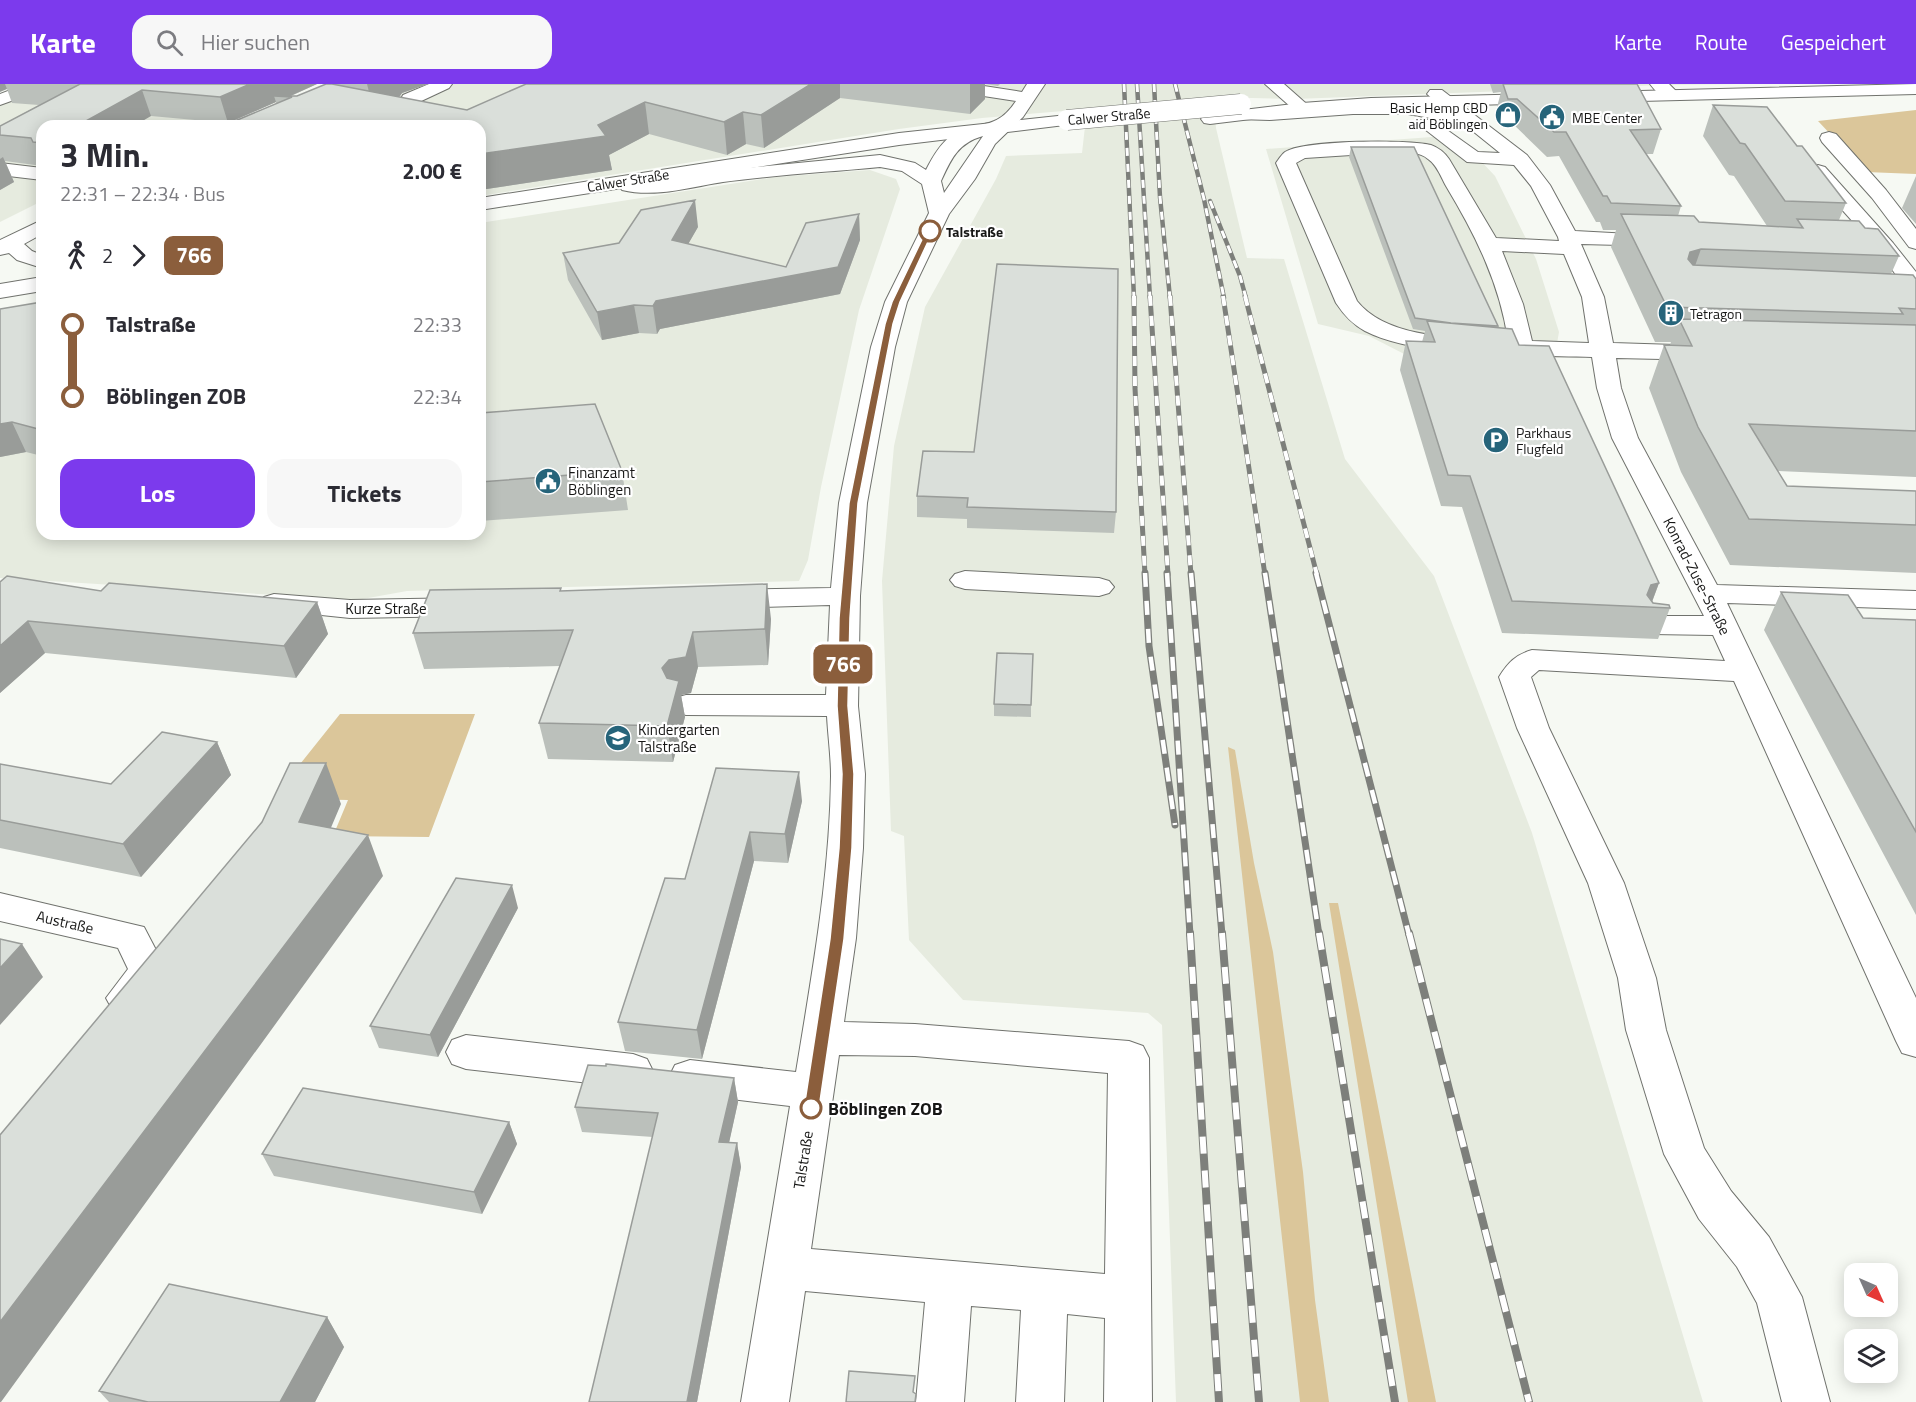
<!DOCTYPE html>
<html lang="de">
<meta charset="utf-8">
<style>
body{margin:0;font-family:"Titillium Web",sans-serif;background:#f7f7f7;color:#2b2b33;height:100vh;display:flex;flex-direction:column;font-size:22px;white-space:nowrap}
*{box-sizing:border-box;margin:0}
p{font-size:20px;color:#7c7c81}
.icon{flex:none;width:33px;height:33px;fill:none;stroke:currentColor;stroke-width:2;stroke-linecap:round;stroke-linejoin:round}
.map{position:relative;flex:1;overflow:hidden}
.panel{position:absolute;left:36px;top:36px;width:450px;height:420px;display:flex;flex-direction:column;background:#fff;border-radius:18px;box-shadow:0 3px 15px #0003}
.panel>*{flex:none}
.badge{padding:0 12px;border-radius:9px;font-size:21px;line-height:39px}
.needle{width:39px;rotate:135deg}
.fabs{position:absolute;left:1844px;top:1179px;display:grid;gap:12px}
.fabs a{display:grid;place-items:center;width:54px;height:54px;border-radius:12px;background:#fff;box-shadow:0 3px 15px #0003;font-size:30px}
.map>.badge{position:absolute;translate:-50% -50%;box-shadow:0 0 0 3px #fff}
.legs{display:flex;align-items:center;gap:9px;height:66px;padding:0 24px;font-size:20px}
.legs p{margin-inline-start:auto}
.summary{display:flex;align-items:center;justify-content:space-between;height:102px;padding:0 24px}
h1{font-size:33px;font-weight:700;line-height:45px}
.button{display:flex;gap:12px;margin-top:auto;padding:12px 24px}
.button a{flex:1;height:69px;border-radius:18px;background:#7c3aed;color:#fff;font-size:24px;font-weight:700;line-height:69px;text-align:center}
.button a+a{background:#f7f7f7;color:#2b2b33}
ul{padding:0 24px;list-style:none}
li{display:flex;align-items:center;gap:21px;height:72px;font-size:22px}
li i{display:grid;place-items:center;width:9px;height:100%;margin:0 8px;background:currentColor}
li i::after{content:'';width:15px;height:15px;margin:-8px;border:4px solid;border-radius:50%;background:#fff}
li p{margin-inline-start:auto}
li:first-child i{background:linear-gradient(#0000 50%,currentColor 0)}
li:last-child i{background:linear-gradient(currentColor 50%,#0000 0)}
header{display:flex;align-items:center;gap:36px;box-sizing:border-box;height:84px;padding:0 30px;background:#7c3aed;color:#fff}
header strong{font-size:28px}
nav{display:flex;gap:33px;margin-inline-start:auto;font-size:21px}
.search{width:420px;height:54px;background:#f7f7f7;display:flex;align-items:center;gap:15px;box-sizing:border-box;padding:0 21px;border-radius:18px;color:#7c7c81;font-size:22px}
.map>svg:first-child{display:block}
</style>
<header>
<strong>Karte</strong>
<div class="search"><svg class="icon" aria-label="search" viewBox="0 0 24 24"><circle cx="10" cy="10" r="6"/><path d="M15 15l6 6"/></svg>Hier suchen</div>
<nav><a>Karte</a><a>Route</a><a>Gespeichert</a></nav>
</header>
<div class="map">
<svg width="1916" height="1318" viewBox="0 0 1916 1318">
<rect width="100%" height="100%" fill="#f6f9f3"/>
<path fill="#e6ebdf" d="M52,0H305L208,42H42V117L0,138V21Z
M364,0H1738L1660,1L1295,15L1213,13L1216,44L1247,174L1284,175L1345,375L1434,492L1532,749L1703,1318H1176L1162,941L1148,929L963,916L909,856L904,752L891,747L882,497L894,362L925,223L996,95L1006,72L1082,69L1087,25L982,34L899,45L480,112V42H268Z
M1432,53L1459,54L1495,92L1536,175L1559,248L1556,265L1412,274L1369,252L1318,240L1266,65Z
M870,86L896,95L900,105L859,226L821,403L808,476L799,497L407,507L357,516L0,494V229L42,220V450H480V139L776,93Z"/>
<path fill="#dbc69a" d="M1916,26V90L1866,88L1818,37Z
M340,630H475L429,753L333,752L348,716L299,715L277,709Z
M1228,663L1235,666L1254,779L1273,868L1303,1088L1315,1216L1329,1318H1300Z
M1329,819H1338L1436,1318H1408Z"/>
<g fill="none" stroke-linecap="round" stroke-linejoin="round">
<defs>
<path id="minor" d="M26,0H50L47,4L0,21V10Z
M429,0H452L449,4L417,19L452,24L455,28L452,32C438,35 408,33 398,21L403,11Z
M929,0H971L1022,8L1027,0H1045L1023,33L995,60L975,95L949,130L907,218L895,263L867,419L860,512L858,622L865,690L863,764L856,854L844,938L915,940L1129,957L1143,962L1149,974L1152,1318H1104L1105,1234L1067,1230L1064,1318H1016L1021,1226L971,1222L964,1318H916L925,1218L805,1207L789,1318H741L790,1022L690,1010L675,1005L669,993L675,981L690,976L796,988C812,890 830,791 831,692C831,672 828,652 827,632L686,631L675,628L670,621L675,614L686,611H826L830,521L724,524L714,521L709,515L714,509L724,506L831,504L839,419L871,263L885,218L929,129L922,100L902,87L880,83C828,88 775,91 723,98C691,103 655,114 622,106L619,102L622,98L654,97L725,86L880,71L915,79L926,86C932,74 940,60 951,52C977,34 994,50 1016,17L938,5L932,4ZM983,52L944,109L941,97C951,75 958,59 983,52ZM839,971L915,972L1108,989L1105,1190L811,1165Z
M1265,0H1284L1310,23C1354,19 1400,13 1444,25L1427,10L1430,6H1442L1527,71L1550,101L1575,147L1667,152L1670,156L1667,160L1660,162L1581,160L1604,213L1613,259L1707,262L1715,264L1719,269L1715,274L1707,276L1616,274L1621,304L1638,354L1717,501L1916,507V525L1727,519L1916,914V973L1902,969L1896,957L1734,597L1539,586L1531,593L1549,644L1624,799L1656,894L1666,946L1704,1064L1731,1107L1769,1153L1802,1213L1830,1318H1782L1757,1219L1737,1183L1699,1135L1664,1070L1626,946L1618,894L1588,799L1517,644L1499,593C1508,579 1515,571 1532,566L1725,577L1713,551L1652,550L1641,548L1637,541L1641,534L1652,532H1704L1612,354L1597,304L1592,273C1530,271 1420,275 1365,247C1352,240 1344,231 1336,219L1276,79C1279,75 1281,71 1285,68C1303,56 1409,55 1431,61C1439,64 1444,68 1449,75L1496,154L1559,157L1558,153L1531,102L1514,81L1467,78L1418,40L1421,36H1433L1478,68L1500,69L1464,40L1408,30H1353L1270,36L1237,35L1234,31L1237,27L1243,26L1292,24ZM1397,68C1408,68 1420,68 1428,75C1437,81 1441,93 1446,102C1475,150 1500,200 1508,256C1462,254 1388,256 1357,217L1296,79L1305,74ZM1502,167L1564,170L1582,213L1589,259L1532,257L1523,220Z
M1650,0H1669L1680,11L1677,15C1665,18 1657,9 1650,0Z
M1829,48L1836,50L1886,106L1916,145V165L1909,163L1872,114L1822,58L1820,54L1822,50Z
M0,79L42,84V96L0,91Z
M1818,81L1825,83L1893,159L1916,188V210L1908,208L1879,167L1811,91L1808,87L1811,83Z
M965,487L1099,494L1109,497L1114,503L1109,509L1099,512L965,505L955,502L950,496L955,490Z
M274,510L350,516L468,514L479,517L483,523L479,529L468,532L350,534L264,525L259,519L264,513Z
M0,809L144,843L167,887L140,925L126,930L112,925L106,914L128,885L118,864L0,837Z
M466,951L633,970L647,975L653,987L647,999L633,1004L466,985L452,980L446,968L452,956Z"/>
<path id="major" d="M1916,0V10L1600,18L1594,17L1591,13L1594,9L1600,8Z
M1542,10L1548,11L1551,15L1548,19L1371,24L1302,29L1210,40L1204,39L1201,35L1204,31L1210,30L1302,19L1371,14Z
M1067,31L1073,32L1076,36L1073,40L899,61L480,126V114L899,49Z
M42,136V150L24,160L32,167L42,171V184L17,176L9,169L0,171V156Z
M42,193V207L0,214V200Z"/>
</defs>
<use href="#minor" stroke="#70726d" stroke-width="2"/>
<use href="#major" stroke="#70726d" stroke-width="2"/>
<use href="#minor" fill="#fff" fill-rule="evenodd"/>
<use href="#major" fill="#fff" fill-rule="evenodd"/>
<defs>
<path id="rail-far3" d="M1124,0L1134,214
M1137,0L1150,214
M1154,0L1160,113L1170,214
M1175,0L1204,115L1224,214
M1210,117L1240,192L1246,214"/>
<path id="rail-far2" d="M1134,212L1135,304L1145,491
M1150,212L1168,491
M1170,212L1191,491
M1223,212L1265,491
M1245,212L1317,491"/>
<path id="rail-far1" d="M1145,489L1149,562L1175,741
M1167,489L1190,851
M1191,489L1222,851
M1265,489L1319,851
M1316,489L1409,851"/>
<path id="rail" d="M1190,849L1219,1318
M1222,849L1259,1318
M1319,849L1395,1318
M1409,849L1529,1318"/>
</defs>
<use href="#rail-far3" stroke="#7d7f7b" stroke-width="4.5"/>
<use href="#rail-far2" stroke="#7d7f7b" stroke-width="5"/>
<use href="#rail-far1" stroke="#7d7f7b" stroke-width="7"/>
<use href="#rail" stroke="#7d7f7b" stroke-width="8"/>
<use href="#rail-far3" stroke="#fff" stroke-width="3" stroke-dasharray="8" stroke-linecap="butt"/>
<use href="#rail-far2" stroke="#fff" stroke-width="4" stroke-dasharray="10" stroke-linecap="butt"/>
<use href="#rail-far1" stroke="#fff" stroke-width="4.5" stroke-dasharray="14" stroke-linecap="butt"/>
<use href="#rail" stroke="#fff" stroke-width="6" stroke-dasharray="17" stroke-linecap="butt"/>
<defs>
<path id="major-bridge" d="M1067,36L1241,20"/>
</defs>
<use href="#major-bridge" stroke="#70726d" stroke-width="21" stroke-linecap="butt"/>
<use href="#major-bridge" stroke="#fff" stroke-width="20"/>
</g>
<path fill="#bbc0bb" d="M0,0H317L291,12H297L326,0H428L402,9L399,13L467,26L526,0H985V15L970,30L840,14L764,64L746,60L727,71L649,50L609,71L612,86L480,106V42L276,20V18L228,39L151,32L42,42V82L5,77L14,98L0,106V42L39,21L12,19L7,5Z
M985,0H1000L998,2Z
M1490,0H1637L1661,45L1653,70H1646L1681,122L1678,132L1699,138L1767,142L1734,92L1729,91L1703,52L1713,21L1797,62L1846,119L1839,136L1865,144L1899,172L1891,190L1916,195V393L1778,387L1787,402L1916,407V489L1730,481L1681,388L1649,304L1664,261H1670L1671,258H1655L1611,163L1616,146H1603L1600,138H1596L1559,72L1547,73L1512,39H1503L1497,23L1501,8L1493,9Z
M1351,63L1498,242V244L1519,261L1659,499L1652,518L1670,524L1658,555L1502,549L1462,423L1441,422L1400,286L1406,257L1422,258L1425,247L1413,245L1349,73Z
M1916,92V140L1902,124Z
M859,130L860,156L840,210L660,245L657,250L639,249L602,256L568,196L563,169L619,159L698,143L688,160L786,183Z
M42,218V372L26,368L0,373Z
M480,329L622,387L628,426L480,437Z
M923,367L1116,428L1114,449L967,444V435L917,433V412Z
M0,498L101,507L317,518L328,550L296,594L45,569L0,609Z
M561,507L771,535L768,581L698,583L691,609L681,611L685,633L673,678L548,675L539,639L560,582L424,585L413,549Z
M1781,508L1863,534L1916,536V831L1764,546Z
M994,620L1031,621V633L994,632Z
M217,658L231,691L141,793L0,764V680L111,700Z
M716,684L802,717L788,779L754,777L702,975L625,967L618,938L685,795Z
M518,824L438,973L379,964L370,942Z
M734,994L738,1018L729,1058L737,1059L741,1083L697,1318H589L653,1053L582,1048L575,1023Z
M509,1038L517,1060L482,1130L274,1092L262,1070Z
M327,1233L344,1263L315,1318H109L99,1307Z"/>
<path fill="#999c99" d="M0,0H5L7,5L0,8Z
M250,0H317L288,13L274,12L276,18L228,39L220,13Z
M367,0H428L402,9L400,12L373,24Z
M811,0H840V14L764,64L761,31Z
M970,0H985V15L970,30Z
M142,6L151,32L134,42H77Z
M645,18L649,50L609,71L612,86L480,106V70L598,41Z
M743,28L746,60L727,71L724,38Z
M3,73L14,98L0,106V75Z
M695,116L698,143L675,183L672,156Z
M859,130L860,156L840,210L660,245L657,250L653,222L656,217L838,183Z
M1701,165L1689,199L1676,209L1690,168Z
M634,221L639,249L602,256L597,228Z
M12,338L26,368L0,373V340Z
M1659,499L1650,523H1642L1651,501Z
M767,500L771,535L768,581L765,545Z
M317,518L328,550L296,594L284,562Z
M28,537L45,569L0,609V562Z
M693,548L698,583L691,609L681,611L685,633L673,678L667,642L662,584Z
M217,658L231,691L141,793L123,760Z
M326,679L341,720L316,779L299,738Z
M799,688L802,717L788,779L785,750Z
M750,748L754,777L702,975L697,946Z
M368,751L383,792L1,1318H0V1238Z
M512,801L518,824L438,973L430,951Z
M22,860L43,893L0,941V884Z
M734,994L738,1018L724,1082L719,1058Z
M509,1038L517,1060L482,1130L474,1108Z
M737,1059L741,1083L697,1318H687Z
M327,1233L344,1263L315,1318H280Z"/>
<path fill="#dadfda" stroke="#999c99" stroke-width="1.5" d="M79,0H250L220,13L142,6L77,42H42V59L33,58L31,54L0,51V42L80,0Z
M326,0H332L467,26L526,0H811L761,31L743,28L724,38L645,18L598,41L606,52L480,70V42H223L292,13L274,12H297Z
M1503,0H1637L1661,45L1630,46L1681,122L1611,119L1607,112H1603L1566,48H1554L1517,15H1508Z
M1713,21L1767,23L1797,62H1802L1846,119L1785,117L1745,60L1740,59Z
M1351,63H1414L1498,242L1451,239L1415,234Z
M695,116L672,156L786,183L806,139L859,130L838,183L656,217L653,222L634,221L597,228L563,169L619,159L641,126Z
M1621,130L1694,132L1699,138L1803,144L1797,135L1859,137L1865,144L1878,145L1899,172L1701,165L1690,168L1688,175L1693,181L1913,191L1916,195V225L1899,224L1903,230L1667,223Z
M997,180L1118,185L1116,428L967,423L968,414L917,412L923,367L974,368Z
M42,218V346L12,338L0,340V225Z
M1679,235L1916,241V347L1749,340L1787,402L1916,407V441L1749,435L1698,343L1664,261L1692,262Z
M1427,237L1512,245L1519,261L1549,262L1659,499L1651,501L1647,511L1653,519L1669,521L1670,524L1512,517L1470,392L1448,391L1406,257L1435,258Z
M595,320L622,387L480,398V329Z
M7,492L101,507L109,499L317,518L284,562L28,537L0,562V498Z
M767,500L765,545L693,548L686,573L669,576L662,584L667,594L679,597L667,642L539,639L573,546L413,549L430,506L561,504L560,507Z
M1781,508L1848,511L1863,534L1916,536V748Z
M997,569L1033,570L1031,621L994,620Z
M162,648L217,658L123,760L0,736V680L111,700Z
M290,679H326L299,738L368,751L0,1238V1051L262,738Z
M716,684L799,688L785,750L750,748L697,946L618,938L665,794L685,795Z
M456,794L512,801L430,951L370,942Z
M0,855L22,860L0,884Z
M606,980L734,994L719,1058L737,1059L687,1318H589L658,1029L575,1023L588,981L606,982Z
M303,1004L509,1038L474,1108L262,1070Z
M169,1200L327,1233L280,1318H148L99,1307Z
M849,1287L915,1292L913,1308L916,1310L915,1318H846Z"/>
<path fill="#8b5e3c" stroke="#fff" stroke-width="1.5" d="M927,145L933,147L900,218L893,240L858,419L850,534L848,622L854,690L852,764L844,855L819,1024L816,1028L811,1030L806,1028L804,1024L830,855L839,764L842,690L837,622L839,534L849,419L885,240L892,218Z"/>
<defs>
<symbol id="shop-disc" viewBox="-11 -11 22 22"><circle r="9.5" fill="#26647a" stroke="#fff"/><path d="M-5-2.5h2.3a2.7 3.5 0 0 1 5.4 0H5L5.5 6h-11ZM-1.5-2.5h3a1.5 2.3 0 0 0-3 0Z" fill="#fff"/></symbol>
<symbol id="civic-disc" viewBox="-11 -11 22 22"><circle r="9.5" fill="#26647a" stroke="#fff"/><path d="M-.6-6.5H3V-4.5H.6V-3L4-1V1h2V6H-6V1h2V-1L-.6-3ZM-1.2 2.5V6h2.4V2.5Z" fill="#fff"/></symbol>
<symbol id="building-disc" viewBox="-11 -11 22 22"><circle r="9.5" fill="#26647a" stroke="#fff"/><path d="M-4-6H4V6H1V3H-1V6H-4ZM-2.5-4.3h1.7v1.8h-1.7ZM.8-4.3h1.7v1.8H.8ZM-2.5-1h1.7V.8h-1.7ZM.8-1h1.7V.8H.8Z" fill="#fff"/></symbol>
<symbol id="parking-disc" viewBox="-11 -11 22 22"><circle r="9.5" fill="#26647a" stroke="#fff"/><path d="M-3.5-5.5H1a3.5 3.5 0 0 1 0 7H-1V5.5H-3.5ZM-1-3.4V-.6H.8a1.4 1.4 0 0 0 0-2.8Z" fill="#fff"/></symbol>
<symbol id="school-disc" viewBox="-11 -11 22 22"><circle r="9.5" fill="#26647a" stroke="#fff"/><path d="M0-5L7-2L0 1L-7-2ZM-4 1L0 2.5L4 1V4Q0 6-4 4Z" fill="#fff"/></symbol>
</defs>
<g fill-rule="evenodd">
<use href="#shop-disc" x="1493" y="16" width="30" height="30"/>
<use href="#civic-disc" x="1537" y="18" width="30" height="30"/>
<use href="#building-disc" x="1656" y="214" width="30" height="30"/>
<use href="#parking-disc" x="1481" y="341" width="30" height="30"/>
<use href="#civic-disc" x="533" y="382" width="30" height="30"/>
<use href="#school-disc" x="603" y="639" width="30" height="30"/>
</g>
<g fill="#fff" stroke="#8b5e3c" stroke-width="3">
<circle cx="930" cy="147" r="10"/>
<circle cx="811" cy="1024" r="10"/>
</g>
<g text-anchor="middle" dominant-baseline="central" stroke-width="4.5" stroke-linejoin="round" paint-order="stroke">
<g font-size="14" fill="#171716" stroke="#fff" text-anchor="start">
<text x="1488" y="23" text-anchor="end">Basic Hemp CBD<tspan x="1488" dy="16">aid Böblingen</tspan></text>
<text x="1572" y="33">MBE Center</text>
<text x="1690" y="229">Tetragon</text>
<text x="1516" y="348">Parkhaus<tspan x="1516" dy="16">Flugfeld</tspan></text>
</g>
<g font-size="14" fill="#171716" stroke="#fff">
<text transform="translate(1109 32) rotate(-5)">Calwer Straße</text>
<text transform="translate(628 96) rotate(-9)">Calwer Straße</text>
</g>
<g font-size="14" font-weight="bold" fill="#171716" stroke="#fff" text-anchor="start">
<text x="946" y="147">Talstraße</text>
</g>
<g font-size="15" fill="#171716" stroke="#fff" text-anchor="start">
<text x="568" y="388">Finanzamt<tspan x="568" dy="17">Böblingen</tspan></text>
<text x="638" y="645">Kindergarten<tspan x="638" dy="17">Talstraße</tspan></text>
</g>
<g font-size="15" fill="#171716" stroke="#fff">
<text transform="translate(1697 492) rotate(63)">Konrad-Zuse-Straße</text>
<text x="386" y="524">Kurze Straße</text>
<text transform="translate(65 838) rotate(13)">Austraße</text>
<text transform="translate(803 1076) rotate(-81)">Talstraße</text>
</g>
<g font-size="18" font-weight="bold" fill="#171716" stroke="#fff" text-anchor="start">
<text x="828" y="1024">Böblingen ZOB</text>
</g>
</g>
</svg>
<div class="fabs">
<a><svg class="needle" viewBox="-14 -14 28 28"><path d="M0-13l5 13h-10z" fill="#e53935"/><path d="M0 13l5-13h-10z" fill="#7c7c81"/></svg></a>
<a><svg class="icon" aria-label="layers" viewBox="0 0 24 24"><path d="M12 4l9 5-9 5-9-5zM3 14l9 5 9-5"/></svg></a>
</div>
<b class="badge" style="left:843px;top:580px;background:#8b5e3c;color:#fff">766</b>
<section class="panel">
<div class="summary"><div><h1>3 Min.</h1><p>22:31 – 22:34 · Bus</p></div><b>2.00 €</b></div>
<div class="legs"><svg class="icon" aria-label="walk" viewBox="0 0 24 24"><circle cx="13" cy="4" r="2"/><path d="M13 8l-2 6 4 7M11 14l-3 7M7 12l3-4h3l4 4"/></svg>2<svg class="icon" aria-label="forward" viewBox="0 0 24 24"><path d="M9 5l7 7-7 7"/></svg><b class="badge" style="background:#8b5e3c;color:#fff">766</b></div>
<ul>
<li><i style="color:#8b5e3c"></i><b>Talstraße</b><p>22:33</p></li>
<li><i style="color:#8b5e3c"></i><b>Böblingen ZOB</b><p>22:34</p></li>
</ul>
<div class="button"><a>Los</a><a>Tickets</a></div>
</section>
</div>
